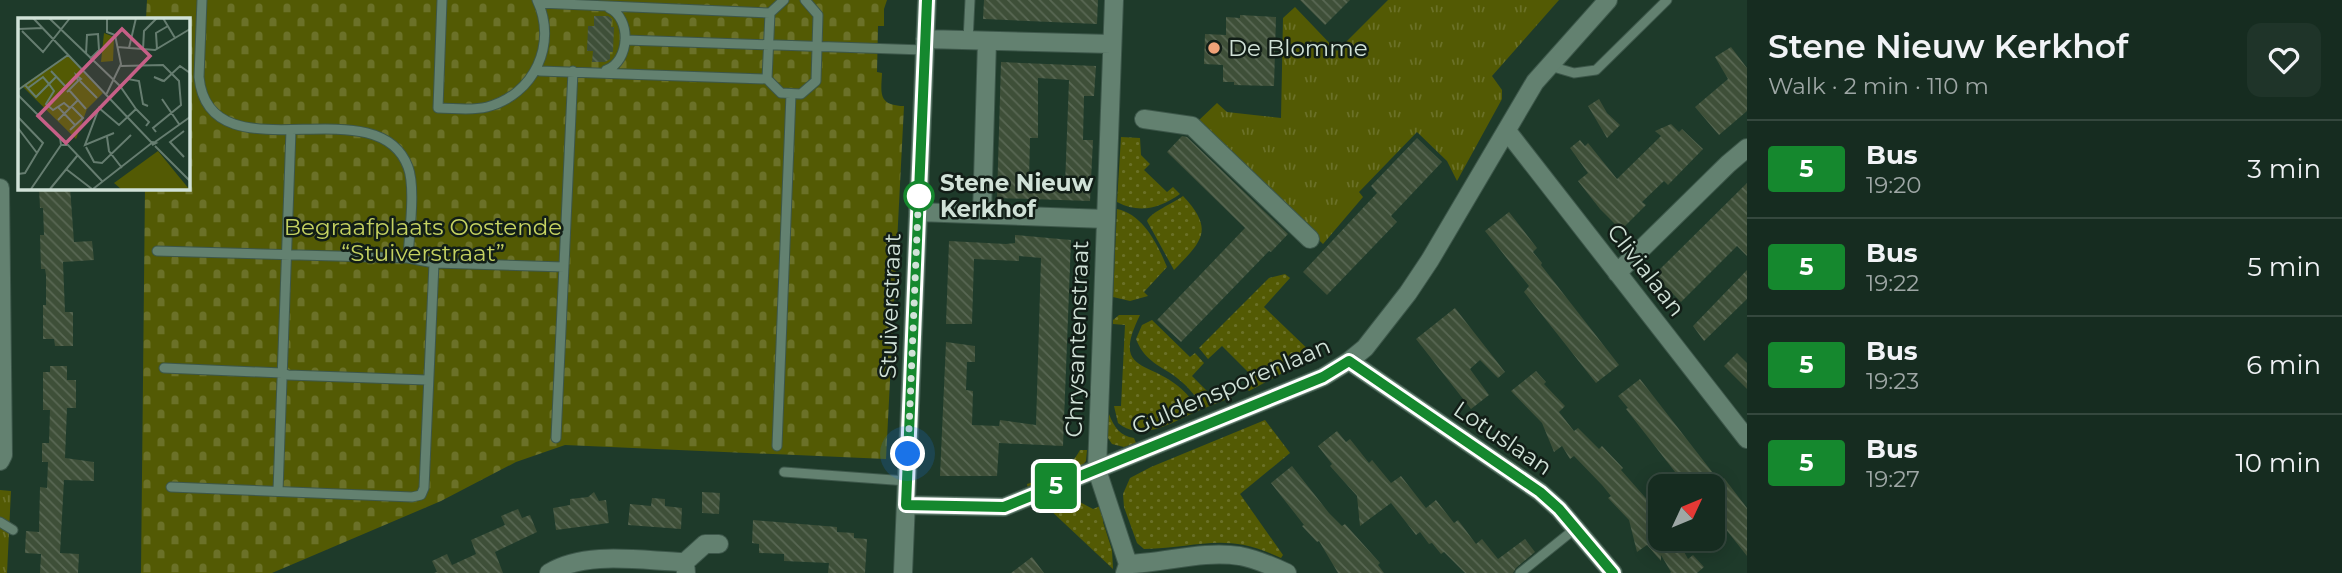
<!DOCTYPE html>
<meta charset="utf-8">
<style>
body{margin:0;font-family:Montserrat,sans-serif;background:#1f3429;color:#f1f3f6;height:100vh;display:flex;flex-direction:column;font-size:26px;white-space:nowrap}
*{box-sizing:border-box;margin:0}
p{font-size:23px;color:#9ea7a5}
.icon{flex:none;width:38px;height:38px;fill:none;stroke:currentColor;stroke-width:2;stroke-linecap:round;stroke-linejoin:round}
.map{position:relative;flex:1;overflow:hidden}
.drawer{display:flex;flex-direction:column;background:#162c20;width:595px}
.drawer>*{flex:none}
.badge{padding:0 14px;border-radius:5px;font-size:24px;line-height:46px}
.needle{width:46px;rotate:46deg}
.buttons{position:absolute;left:1648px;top:474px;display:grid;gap:14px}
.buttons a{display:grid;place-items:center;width:77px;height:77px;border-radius:14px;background:#162c20;box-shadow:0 4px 18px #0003,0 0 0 2px #35483e;font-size:35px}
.you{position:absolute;width:35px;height:35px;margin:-18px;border:5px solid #fff;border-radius:50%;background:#1a73e8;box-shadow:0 0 0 10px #1a73e833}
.map>.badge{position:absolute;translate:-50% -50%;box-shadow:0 0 0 4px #fff}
.round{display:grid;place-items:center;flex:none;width:74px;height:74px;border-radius:14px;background:#1f3429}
.headline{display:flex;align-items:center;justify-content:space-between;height:119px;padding:0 21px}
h1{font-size:33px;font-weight:600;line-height:52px}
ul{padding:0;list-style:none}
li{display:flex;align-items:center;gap:21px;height:98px;padding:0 21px;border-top:2px solid #35483e}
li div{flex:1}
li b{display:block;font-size:26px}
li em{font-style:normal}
li .badge{min-width:77px;font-weight:700;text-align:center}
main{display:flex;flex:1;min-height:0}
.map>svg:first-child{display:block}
</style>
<main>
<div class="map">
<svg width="1747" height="573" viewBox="0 0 1747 573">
<defs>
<pattern id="grass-dots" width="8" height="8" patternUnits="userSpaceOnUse" patternTransform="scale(1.75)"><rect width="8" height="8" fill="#535a04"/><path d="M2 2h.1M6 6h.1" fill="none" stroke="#6b7128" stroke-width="1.8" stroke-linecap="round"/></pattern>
<pattern id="cemetery-stones" width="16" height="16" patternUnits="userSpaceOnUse" patternTransform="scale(1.75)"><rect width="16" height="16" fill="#535a04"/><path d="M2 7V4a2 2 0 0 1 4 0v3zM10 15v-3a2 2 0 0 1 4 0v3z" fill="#6b7128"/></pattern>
<pattern id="park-tufts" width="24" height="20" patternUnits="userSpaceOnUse" patternTransform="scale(1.75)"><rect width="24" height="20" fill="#535a04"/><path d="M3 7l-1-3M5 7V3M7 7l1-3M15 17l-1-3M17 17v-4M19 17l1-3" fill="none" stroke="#6b7128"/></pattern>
<pattern id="building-back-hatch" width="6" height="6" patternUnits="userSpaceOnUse" patternTransform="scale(1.75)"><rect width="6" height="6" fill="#3e4f38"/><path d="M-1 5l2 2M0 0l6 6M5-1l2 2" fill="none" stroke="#596854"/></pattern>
</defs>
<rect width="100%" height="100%" fill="#1e3a2a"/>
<path fill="url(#grass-dots)" d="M1121,137L1140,138L1141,155L1150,164L1144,170L1167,192L1173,187L1180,194C1160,208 1140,214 1117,202Z
M1183,196C1215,230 1202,241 1174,270L1147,221C1151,212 1172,204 1183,196Z
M1117,209C1143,214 1158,245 1167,267L1144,292L1148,296L1130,301L1113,297Z
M1285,274L1290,278L1264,307L1315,356L1249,391L1244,386L1253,377L1222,346L1208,359L1199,348L1269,278Z
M1119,315H1140C1112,372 1147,360 1178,386C1186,392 1193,402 1200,410C1174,421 1143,443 1118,423L1114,406H1121L1125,325L1113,324V320Z
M1152,320L1190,357L1195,353L1204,363L1192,376L1218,402L1228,393L1232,397L1205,408C1198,400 1191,390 1183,383C1165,366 1146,365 1136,339L1142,325Z
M1105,414H1109C1114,427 1120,436 1134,438L1136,443L1124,447L1112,444L1106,435Z
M1265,420L1290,453L1240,494L1283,555L1281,558C1224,531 1200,548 1144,549L1137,543L1124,507L1123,494L1130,478L1151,467Z
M1080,450H1087L1086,461L1082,466L1028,489L1027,484C1049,478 1069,471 1080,450Z
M1064,500H1076L1093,509L1103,505L1107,515L1103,522L1112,550L1113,569L1047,507Z"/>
<path fill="url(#cemetery-stones)" d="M147,0H887L884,9V26H878L877,72L882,73C881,94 878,105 904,106L886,459L565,445L516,462L441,501L272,573H141L145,187H187V19H146Z"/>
<path fill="url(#park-tufts)" d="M1388,0H1559L1492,76L1502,90V99L1457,181L1447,161L1417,132L1359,192L1363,197L1323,244L1197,122L1217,103L1227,112L1281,118L1283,18L1295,7L1337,51Z
M0,490L11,491L7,573H0Z"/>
<path fill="url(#building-back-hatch)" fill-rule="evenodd" d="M984,0H1098L1097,24L983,19Z
M1300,0H1350L1325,25Z
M1240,15L1276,17L1274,86L1234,85V82H1223V65L1204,64L1205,34L1226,35V17L1240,18Z
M594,16H608L612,19L611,27H614L613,52H610V59L605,62H592L593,51H587L588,26H594Z
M1731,47L1747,68V111L1719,135L1695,107L1728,79L1715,57Z
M1001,62L1096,66L1094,96H1084L1083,140H1093L1090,201L997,198ZM1038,78L1069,80L1065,185L1029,183L1030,138H1038Z
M1599,99L1607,113L1620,125L1607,138L1588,106Z
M1671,124L1679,132L1682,129L1703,149L1668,185L1664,181L1642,202L1646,205L1621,230L1600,209L1578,181L1588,173L1570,148L1580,140L1585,146L1588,143L1617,179L1661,136L1655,131Z
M1182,136L1187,137L1288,234L1271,252L1269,251L1181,342L1157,320L1245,228L1167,152Z
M1417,138L1442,162L1391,216L1397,222L1327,295L1303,272L1377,193L1371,186Z
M1747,183V256L1737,246L1681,302L1654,275Z
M70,187L74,242L92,241L94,260L63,262L65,312H73V346H55L54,339H43V305H46V275L45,269H41L40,235H44L43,208H40L39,188Z
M1509,212L1537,248L1533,252L1542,263L1541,265L1619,365L1596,383L1524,292L1529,286L1485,231Z
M1015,235L1071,240L1063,446L999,443L997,476H940L946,342L975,346V362H967L966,390L973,391L972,425L999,426L1000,420L1036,425L1041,258L1019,256V261L974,259L972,324H946L949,241L1006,244L1015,243Z
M1747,270V299L1704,341L1693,326Z
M1455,308L1505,372L1498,378L1480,360L1470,369L1489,395L1471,409L1416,339Z
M1737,353L1747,363V389L1724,366Z
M50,366H67V380H76V408H67L65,458L94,462V481L64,480L60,553L79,554L78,573H40L41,554L25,553L26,531L39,532L40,487L47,488L48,462H42V443H49L50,410H43V372H50Z
M1536,371L1546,382L1544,384L1565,406L1559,412L1574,431L1578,428L1599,449L1602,446L1623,468L1621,470L1659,513L1661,552L1677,539L1688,559L1693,555L1704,567L1697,573H1670L1671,572L1661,555V561L1647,545L1637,552L1629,520L1608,498L1611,496L1602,485L1574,456L1570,459L1562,446L1554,452L1542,423L1511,391Z
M1640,379L1720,482L1724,478L1747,508V556L1713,513L1714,486H1686L1626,409L1628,408L1618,396Z
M1337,431L1346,442L1350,439L1369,463L1372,460L1391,483L1401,476L1426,508L1436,500L1454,523L1458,520L1476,544L1482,539L1498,559L1525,539L1535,552L1516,568L1513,573H1465L1444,552L1441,554L1432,543L1429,544L1420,532L1416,535L1391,503L1360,526L1357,496L1330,466L1332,464L1318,446Z
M1292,466L1329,513L1342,526L1345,524L1380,563L1378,565L1384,573H1338L1319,541L1317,542L1302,526L1304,525L1271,483Z
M594,492L599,501L606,500L609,523L556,530L553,508L570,505V499L588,497Z
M702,492L720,493L719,514L702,513Z
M652,498L665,499V506L682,508L681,529L628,525L630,504L651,506Z
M518,509L522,518L530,515L537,532L495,552L503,573H434L437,572L432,561L447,554L452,565L476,554L471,540L505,525L501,516Z
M753,520L837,527V532L854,533V538L867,539L865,573H828L829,563L784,561V554L759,553V544L752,543Z
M1032,557L1044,573H1011Z"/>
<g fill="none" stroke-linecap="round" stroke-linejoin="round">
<defs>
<path id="service" d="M202,0L199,77C209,181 377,83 408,167C416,188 409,235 408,258
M442,0L438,108C454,108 471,111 487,107C534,95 558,44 537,0
M539,3L770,13
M625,40L924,50
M968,41L970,0
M1550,66L1574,73L1596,70L1667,0
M537,69L540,71L767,79L781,93L801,94L816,81L818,15L805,0
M606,70C630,62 632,18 609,8
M767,79L770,13L784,0
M157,251L408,258L434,263L564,267
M164,368L282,373L288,375L427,380
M556,438L573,71
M777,446L791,94
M784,472L907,481
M171,487L412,497L421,495L424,488L434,263
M278,491L291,130
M0,522L13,530
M1520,573L1576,528"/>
<path id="minor" d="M1114,0L1097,470L1128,564L1125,573
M925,39L1111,44
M1144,119L1192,126L1310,239
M1507,131L1747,439
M0,188L3,455L0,461
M918,212L1106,219
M982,214L987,41
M1617,273L1728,164L1747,148
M1349,361L1540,492L1559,509L1613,573
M906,505L1004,507L1323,377L1349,361L1365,348L1408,293L1430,260L1535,82L1608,0
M685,562L705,544H719
M1128,564C1165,563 1203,550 1240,556C1256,559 1272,566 1287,573
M549,573C586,550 643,561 685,562L686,573
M903,573L927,0"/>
</defs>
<use href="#service" stroke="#3d574a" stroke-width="11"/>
<use href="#minor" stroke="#3d574a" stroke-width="20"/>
<use href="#service" stroke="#638170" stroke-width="9"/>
<use href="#minor" stroke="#638170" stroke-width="18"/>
</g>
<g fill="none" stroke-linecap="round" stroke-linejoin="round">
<defs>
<path id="line" d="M927,0L906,505L1004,507L1323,377L1349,361L1540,492L1559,509L1613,573"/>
</defs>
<use href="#line" stroke="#fff" stroke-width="16"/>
<use href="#line" stroke="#15882e" stroke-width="10"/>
<path stroke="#d1e2d8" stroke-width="7" stroke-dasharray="0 12.6" d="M908,454L919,185V196"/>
</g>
<circle fill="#f0a278" stroke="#121e17" stroke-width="2.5" cx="1214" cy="48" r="7"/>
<circle fill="#fff" stroke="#15882e" stroke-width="3.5" cx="919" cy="196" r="14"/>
<g text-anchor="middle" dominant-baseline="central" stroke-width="5" stroke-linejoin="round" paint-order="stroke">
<g font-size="23" fill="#d1e2d8" stroke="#121e17" text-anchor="start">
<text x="1228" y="48">De Blomme</text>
</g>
<g font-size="23" font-weight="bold" fill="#d1e2d8" stroke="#121e17" text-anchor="start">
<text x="940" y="183">Stene Nieuw<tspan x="940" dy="26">Kerkhof</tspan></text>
</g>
<g font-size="23" fill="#c5d261" stroke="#121e17">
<text x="423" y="227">Begraafplaats Oostende<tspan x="423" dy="26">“Stuiverstraat”</tspan></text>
</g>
<g font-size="23" fill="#d1e2d8" stroke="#121e17">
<text transform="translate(1646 270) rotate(52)">Clivialaan</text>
<text transform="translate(890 306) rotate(-88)">Stuiverstraat</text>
<text transform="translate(1077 339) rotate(-88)">Chrysantenstraat</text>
<text transform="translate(1231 386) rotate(-23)">Guldensporenlaan</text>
<text transform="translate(1503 438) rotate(34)">Lotuslaan</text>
</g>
</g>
<g transform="translate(18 18)">
<rect width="172" height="172" fill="#1e3a2a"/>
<path d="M49,37L85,75L69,91L58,121L4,68Z" fill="#535a04"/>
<path d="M86,15L96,19L95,43L83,44Z" fill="#535a04"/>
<path d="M140,133L171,171H103L96,165Z" fill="#535a04"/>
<path fill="none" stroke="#667d70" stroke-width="2" d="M15,0L134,125M31,0L102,68L118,91L101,107L81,90L67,127L96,115M145,0L157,20M0,11L25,10M4,13L25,34L52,0M99,29L137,32L172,11M111,30L118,0M139,31L138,15L150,8M125,32L126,13L139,0M68,36L69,17L80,16L81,32L72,41M103,48L145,47L161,63L163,87L135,110L138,114M33,53L48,69M62,63L79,80M145,63L136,59L146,63L162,48L172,55M31,66L36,73L28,86L35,92L46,85L52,90M7,67L18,79L38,59M102,68L110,61L121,63L125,86L130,88M10,70L25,59L31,66M0,72L50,37M51,72L68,91M49,74L60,63L58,57L63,61L60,63M0,77L42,119L43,127M88,77L103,46L97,17L89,14V0M144,81L161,106M40,89L57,107M118,91L131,104L128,108M0,99L25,125L7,155L0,156M40,102L60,82M0,110L19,135M52,112L65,100L54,89M89,119L91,133L104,150M137,124L172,99M43,127H50L84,163M137,128L172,163M68,129L76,144L84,145L113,117M166,139L152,124L166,113M48,151L74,171M13,171L43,127M32,171L59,138M75,171L135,124L138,125L134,127"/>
<path fill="#c75f87" fill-opacity="0.15" stroke="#c75f87" stroke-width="3.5" d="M104,11L132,38L48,125L20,98Z"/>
<rect width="172" height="172" fill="none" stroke="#d1e2d8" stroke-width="3.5"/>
</g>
</svg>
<div class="buttons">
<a><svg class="needle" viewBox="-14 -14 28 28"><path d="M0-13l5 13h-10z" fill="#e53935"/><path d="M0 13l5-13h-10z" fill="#9ea7a5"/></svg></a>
</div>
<div class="you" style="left:908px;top:454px"></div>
<b class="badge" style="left:1056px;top:486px;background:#15882e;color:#fff">5</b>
</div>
<section class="drawer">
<div class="headline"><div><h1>Stene Nieuw Kerkhof</h1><p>Walk · 2 min · 110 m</p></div><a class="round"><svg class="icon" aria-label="heart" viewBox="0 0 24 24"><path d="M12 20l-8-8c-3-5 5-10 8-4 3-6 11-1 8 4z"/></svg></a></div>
<ul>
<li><span class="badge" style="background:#15882e;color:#fff">5</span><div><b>Bus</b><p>19:20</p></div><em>3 min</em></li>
<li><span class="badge" style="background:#15882e;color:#fff">5</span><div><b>Bus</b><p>19:22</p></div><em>5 min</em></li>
<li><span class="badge" style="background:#15882e;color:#fff">5</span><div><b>Bus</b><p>19:23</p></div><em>6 min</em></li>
<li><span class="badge" style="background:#15882e;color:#fff">5</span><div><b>Bus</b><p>19:27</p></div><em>10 min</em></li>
</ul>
</section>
</main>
